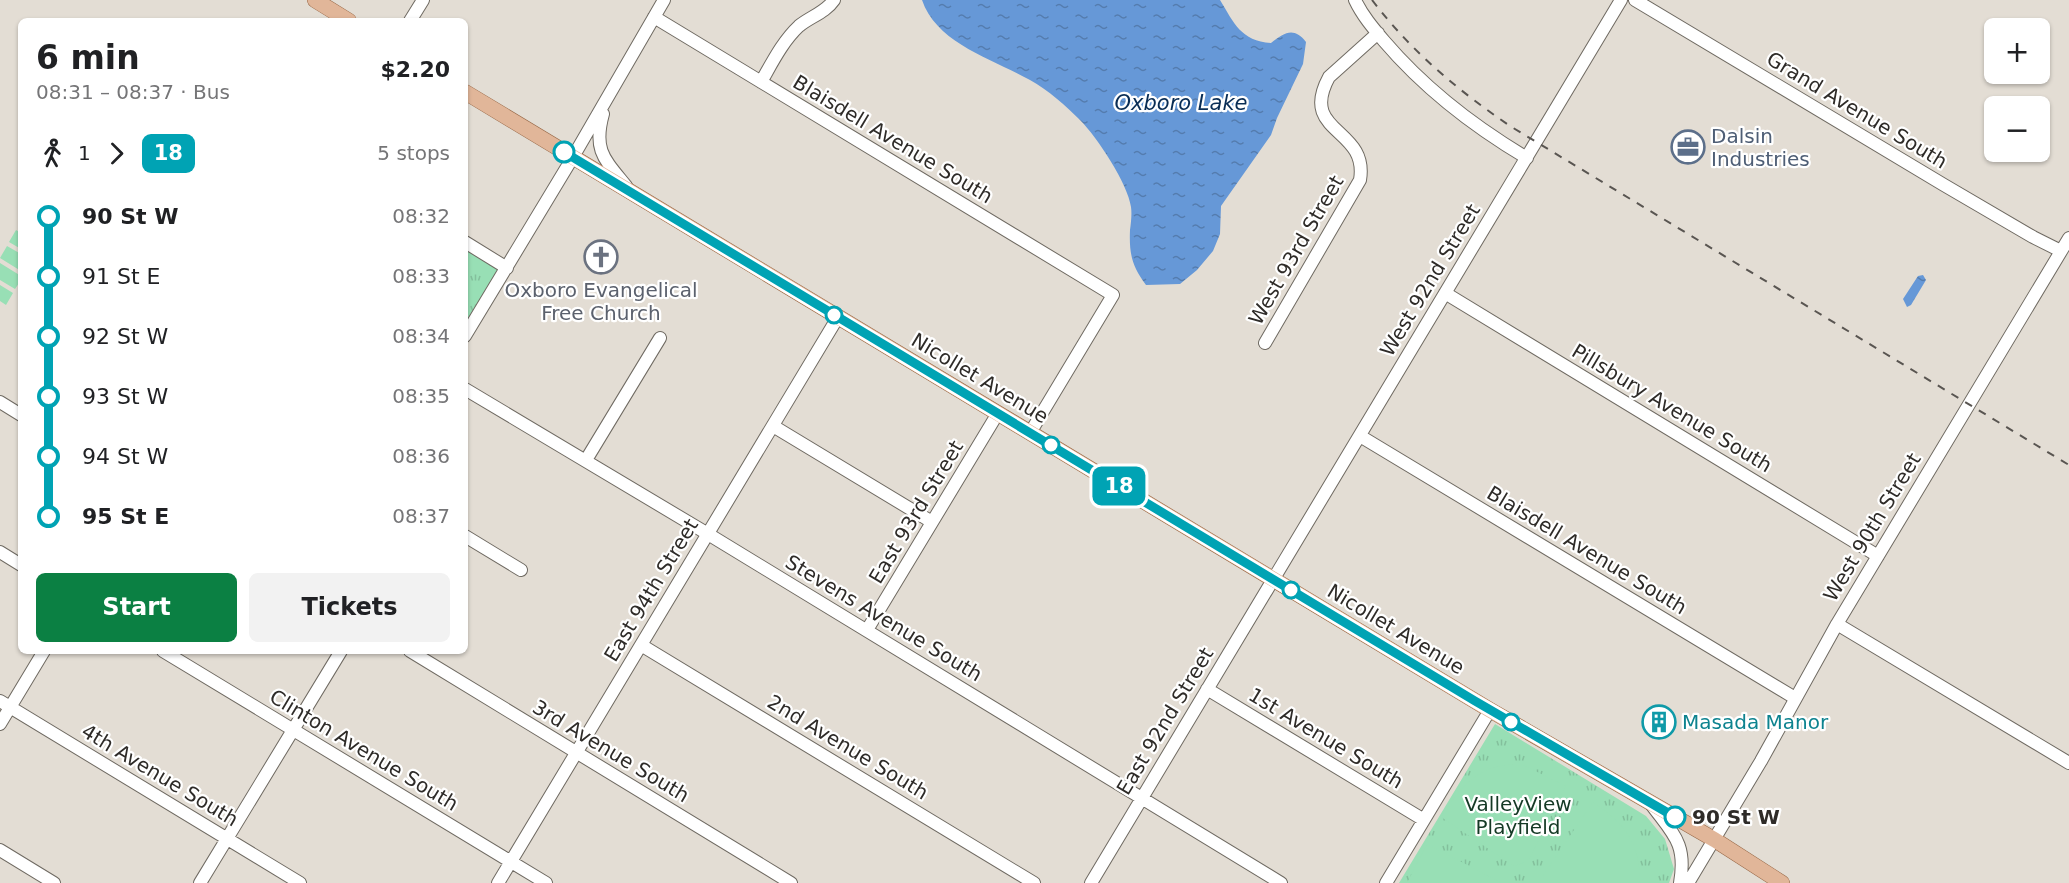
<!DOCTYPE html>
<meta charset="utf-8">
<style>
body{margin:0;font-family:"DejaVu Sans",sans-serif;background:#f2f2f2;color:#202124;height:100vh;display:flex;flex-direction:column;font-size:22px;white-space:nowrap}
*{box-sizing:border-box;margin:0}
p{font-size:20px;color:#757577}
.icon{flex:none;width:33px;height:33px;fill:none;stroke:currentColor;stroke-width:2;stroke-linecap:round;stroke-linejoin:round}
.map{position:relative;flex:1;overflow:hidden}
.sheet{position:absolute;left:18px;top:18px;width:450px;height:636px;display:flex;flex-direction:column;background:#fff;border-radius:9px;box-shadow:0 2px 4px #0004}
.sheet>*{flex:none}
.badge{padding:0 12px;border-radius:9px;font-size:21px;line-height:39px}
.controls{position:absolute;left:1984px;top:18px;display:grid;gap:12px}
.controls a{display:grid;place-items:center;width:66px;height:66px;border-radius:9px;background:#fff;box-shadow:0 2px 4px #0004;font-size:30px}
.map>.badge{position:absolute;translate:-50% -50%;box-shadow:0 0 0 3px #fff}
.legs{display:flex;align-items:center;gap:9px;height:66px;padding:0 18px;font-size:20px}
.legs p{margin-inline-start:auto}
.head{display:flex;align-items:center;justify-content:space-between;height:102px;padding:0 18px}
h1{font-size:33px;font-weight:700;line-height:45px}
.button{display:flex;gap:12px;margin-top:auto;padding:12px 18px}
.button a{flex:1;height:69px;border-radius:9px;background:#0b8043;color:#fff;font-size:24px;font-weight:700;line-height:69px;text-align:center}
.button a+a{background:#f2f2f2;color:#202124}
ul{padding:0 18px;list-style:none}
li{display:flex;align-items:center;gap:21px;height:60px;font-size:22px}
li i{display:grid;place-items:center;width:9px;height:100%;margin:0 8px;background:currentColor}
li i::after{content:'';width:15px;height:15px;margin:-8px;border:4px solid;border-radius:50%;background:#fff}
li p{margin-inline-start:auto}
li:first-child i{background:linear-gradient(#0000 50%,currentColor 0)}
li:last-child i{background:linear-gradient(currentColor 50%,#0000 0)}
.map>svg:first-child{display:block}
</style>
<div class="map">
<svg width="2069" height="883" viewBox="0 0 2069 883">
<defs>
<pattern id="park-tufts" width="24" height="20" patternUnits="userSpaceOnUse" patternTransform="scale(1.5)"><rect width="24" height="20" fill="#98dfb5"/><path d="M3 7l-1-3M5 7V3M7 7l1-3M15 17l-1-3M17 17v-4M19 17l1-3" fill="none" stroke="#83c09c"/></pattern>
<pattern id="water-ripples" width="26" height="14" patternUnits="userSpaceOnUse" patternTransform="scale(1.5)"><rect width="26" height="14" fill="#6698d7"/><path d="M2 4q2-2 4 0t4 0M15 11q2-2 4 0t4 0" fill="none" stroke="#547cae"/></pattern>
</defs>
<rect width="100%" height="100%" fill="#e3ddd4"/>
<path fill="url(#park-tufts)" d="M465,248L499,268L465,323Z
M1495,724L1646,816L1665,839L1674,869L1669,883H1399Z"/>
<path fill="#98dfb5" d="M16,230L21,233V249L9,242Z
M7,246L21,254V271L0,258Z
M0,263L21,276V280L15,289L0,280Z
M0,285L13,293L6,305L0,301Z
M1523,765L1566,786L1528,861L1514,866L1441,817C1455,795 1472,771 1500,766C1507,764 1516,765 1523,765Z
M1593,802C1625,824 1640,842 1640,883H1543L1542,877Z
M1427,844L1502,883H1407Z"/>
<path fill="url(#water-ripples)" d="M922,0H1220C1234,23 1241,41 1271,43C1285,32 1294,27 1306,42L1303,64L1277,118L1271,135L1221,206L1220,234L1213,251L1197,270L1180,284L1146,285C1132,266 1129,254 1130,230C1131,222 1132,214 1131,207C1128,184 1097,137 1080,120C1066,106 1048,90 1030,80C993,59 937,44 922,0Z
M1923,275L1926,280L1911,305L1907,307L1903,299L1918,276Z"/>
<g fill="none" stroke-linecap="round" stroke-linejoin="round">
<defs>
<path id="minor" d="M1355,0C1362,15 1373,28 1384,41C1425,89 1473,126 1527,158
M1635,0L1944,185L2033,237L2061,251
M654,17L1113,295L1030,433
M410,21L423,0
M761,82C772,63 782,42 799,26C810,17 826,12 834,0
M603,114C593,150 604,159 626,186
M465,242L507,268
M1445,293L1878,556
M465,336L573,157L664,0
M1265,343L1360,180C1369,127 1298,134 1329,77L1378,33
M465,389L708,534L1281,883
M0,402L21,415
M773,426L932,522
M1360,436L1795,698
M586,460L660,338
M465,536L521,570
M0,552L21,565
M1837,624L2069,763
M867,630L998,413
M641,645L1034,883
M163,651L546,883
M410,651L791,883
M1207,689L1424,820
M0,701L300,883
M0,724L44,651
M1651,804C1673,834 1687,843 1680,883
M0,850L54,883
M200,883L341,651
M498,883L838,317
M1091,883L1621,0
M1386,883L1490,710
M1688,883L1761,761L1837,624L2069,238"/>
<path id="major" d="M315,0L349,21
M465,92L1490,710L1715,840L1782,883"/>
</defs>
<use href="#minor" stroke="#6f6a62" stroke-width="14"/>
<use href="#major" stroke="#956645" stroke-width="16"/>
<use href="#minor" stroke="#fff" stroke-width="12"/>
<use href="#major" stroke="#e1b699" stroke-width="15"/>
<path stroke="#595551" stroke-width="2" stroke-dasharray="8 8" stroke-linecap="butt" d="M1372,0C1412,52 1456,89 1510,126L2069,465"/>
</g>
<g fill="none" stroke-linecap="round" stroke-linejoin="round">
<defs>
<path id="line-1" d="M564,152L1475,701L1675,817"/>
</defs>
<use href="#line-1" stroke="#fff" stroke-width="14"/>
<use href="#line-1" stroke="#00a3b4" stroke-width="9"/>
</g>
<defs>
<symbol id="office-ring" viewBox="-11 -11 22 22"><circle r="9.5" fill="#fff" stroke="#5c6f8a" stroke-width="1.5"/><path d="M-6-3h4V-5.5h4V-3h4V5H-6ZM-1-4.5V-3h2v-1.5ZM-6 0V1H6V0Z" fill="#5c6f8a"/></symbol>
<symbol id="church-ring" viewBox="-11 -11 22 22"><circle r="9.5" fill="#fff" stroke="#6b7280" stroke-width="1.5"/><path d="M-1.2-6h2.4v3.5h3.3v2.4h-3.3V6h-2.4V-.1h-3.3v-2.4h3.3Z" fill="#6b7280"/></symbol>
<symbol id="building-ring" viewBox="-11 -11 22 22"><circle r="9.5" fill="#fff" stroke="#0f9aa8" stroke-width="1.5"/><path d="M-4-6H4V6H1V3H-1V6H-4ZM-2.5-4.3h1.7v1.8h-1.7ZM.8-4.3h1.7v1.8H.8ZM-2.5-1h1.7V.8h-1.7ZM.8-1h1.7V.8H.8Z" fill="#0f9aa8"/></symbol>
</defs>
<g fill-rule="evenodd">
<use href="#office-ring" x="1669" y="128" width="38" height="38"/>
<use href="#church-ring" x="582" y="238" width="38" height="38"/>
<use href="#building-ring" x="1640" y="703" width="38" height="38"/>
</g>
<g fill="#fff" stroke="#00a3b4" stroke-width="3">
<circle cx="564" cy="152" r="10"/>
<circle cx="834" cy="315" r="8"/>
<circle cx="1051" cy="445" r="8"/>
<circle cx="1291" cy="590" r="8"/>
<circle cx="1511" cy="722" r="8"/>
<circle cx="1675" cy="817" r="10"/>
</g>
<g text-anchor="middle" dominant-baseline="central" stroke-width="4.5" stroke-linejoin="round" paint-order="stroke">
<g font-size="20" fill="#2e2b28" stroke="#fff">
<text transform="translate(1857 110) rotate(31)">Grand Avenue South</text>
<text transform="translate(893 139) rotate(31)">Blaisdell Avenue South</text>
<text transform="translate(1296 250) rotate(-60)">West 93rd Street</text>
<text transform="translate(1430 280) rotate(-59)">West 92nd Street</text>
<text transform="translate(980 378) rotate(31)">Nicollet Avenue</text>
<text transform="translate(1672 408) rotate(31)">Pillsbury Avenue South</text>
<text transform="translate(916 512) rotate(-59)">East 93rd Street</text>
<text transform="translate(1872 527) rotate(-59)">West 90th Street</text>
<text transform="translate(1587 550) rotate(31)">Blaisdell Avenue South</text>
<text transform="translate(651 590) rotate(-59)">East 94th Street</text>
<text transform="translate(884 618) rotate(31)">Stevens Avenue South</text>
<text transform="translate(1396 629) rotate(31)">Nicollet Avenue</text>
<text transform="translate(1165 721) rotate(-59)">East 92nd Street</text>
<text transform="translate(1326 738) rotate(31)">1st Avenue South</text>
<text transform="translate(848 747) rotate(31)">2nd Avenue South</text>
<text transform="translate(364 750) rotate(31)">Clinton Avenue South</text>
<text transform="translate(611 751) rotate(31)">3rd Avenue South</text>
<text transform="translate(160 775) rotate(31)">4th Avenue South</text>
</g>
<g font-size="20" fill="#4e5e75" stroke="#fff" text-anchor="start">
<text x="1711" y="136">Dalsin<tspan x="1711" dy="23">Industries</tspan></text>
</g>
<g font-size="20" fill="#5b616d" stroke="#fff">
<text x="601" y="290">Oxboro Evangelical<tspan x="601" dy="23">Free Church</tspan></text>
</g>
<g font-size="20" fill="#0d838f" stroke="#fff" text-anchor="start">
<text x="1682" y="722">Masada Manor</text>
</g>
<g font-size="20" fill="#143925" stroke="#fff">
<text x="1518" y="804">ValleyView<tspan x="1518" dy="23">Playfield</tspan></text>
</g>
<g font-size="20" font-weight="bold" fill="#2e2b28" stroke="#fff" text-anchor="start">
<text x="1692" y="817">90 St W</text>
</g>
<g font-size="21" font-style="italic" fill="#092d55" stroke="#fff">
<text x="1181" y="103">Oxboro Lake</text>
</g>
</g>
</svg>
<div class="controls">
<a>+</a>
<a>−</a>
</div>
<b class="badge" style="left:1119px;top:486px;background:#00a3b4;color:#fff">18</b>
<section class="sheet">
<div class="head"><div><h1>6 min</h1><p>08:31 – 08:37 · Bus</p></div><b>$2.20</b></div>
<div class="legs"><svg class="icon" aria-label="walk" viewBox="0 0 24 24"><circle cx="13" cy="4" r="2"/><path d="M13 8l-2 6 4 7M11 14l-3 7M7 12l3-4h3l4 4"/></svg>1<svg class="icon" aria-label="forward" viewBox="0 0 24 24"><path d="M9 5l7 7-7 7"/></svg><b class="badge" style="background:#00a3b4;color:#fff">18</b><p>5 stops</p></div>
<ul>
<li><i style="color:#00a3b4"></i><b>90 St W</b><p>08:32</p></li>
<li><i style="color:#00a3b4"></i><span>91 St E</span><p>08:33</p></li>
<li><i style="color:#00a3b4"></i><span>92 St W</span><p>08:34</p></li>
<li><i style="color:#00a3b4"></i><span>93 St W</span><p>08:35</p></li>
<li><i style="color:#00a3b4"></i><span>94 St W</span><p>08:36</p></li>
<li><i style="color:#00a3b4"></i><b>95 St E</b><p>08:37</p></li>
</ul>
<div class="button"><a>Start</a><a>Tickets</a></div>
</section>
</div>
